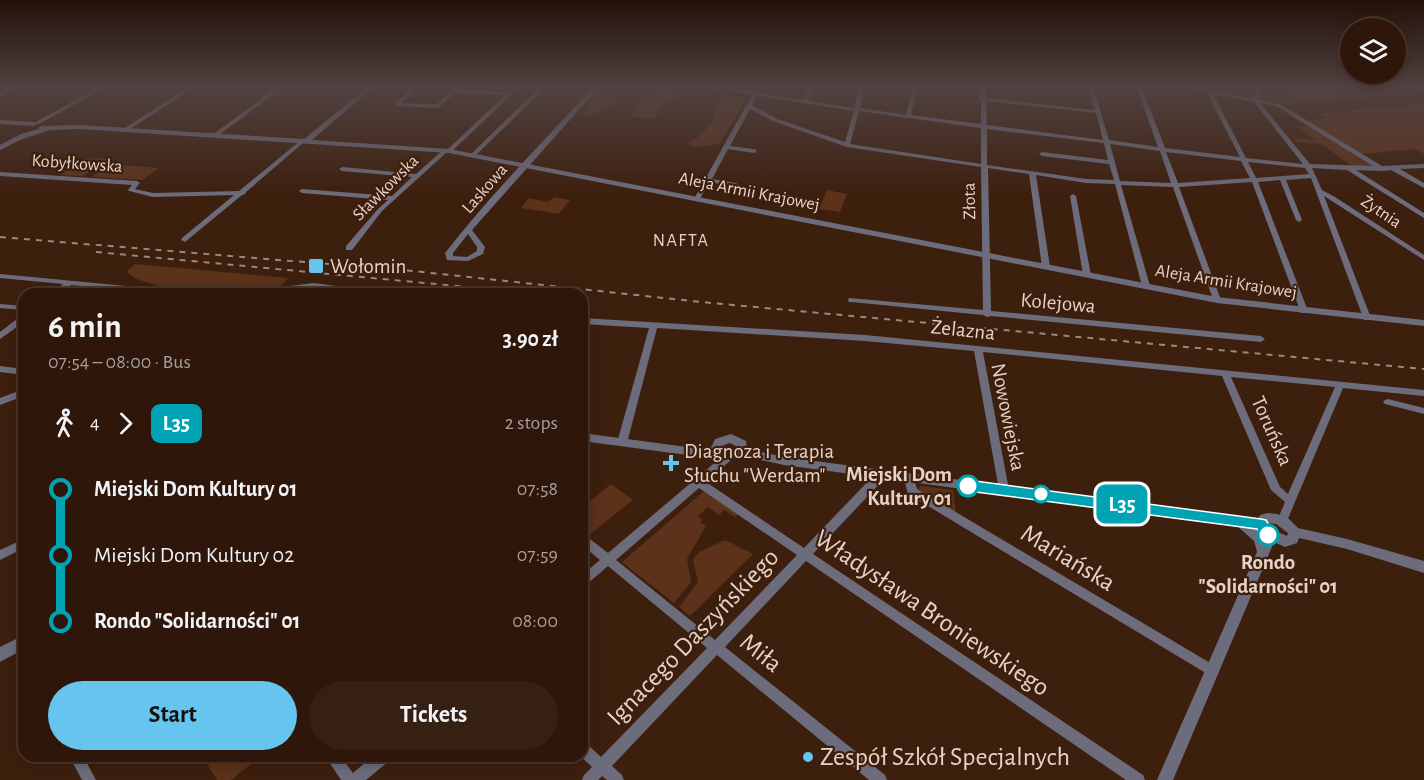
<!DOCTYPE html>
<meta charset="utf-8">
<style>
body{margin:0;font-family:"Alegreya Sans",sans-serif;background:#362013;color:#f1f3f6;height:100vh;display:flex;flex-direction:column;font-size:22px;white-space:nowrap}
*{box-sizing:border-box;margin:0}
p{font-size:20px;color:#a79f9c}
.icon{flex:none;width:33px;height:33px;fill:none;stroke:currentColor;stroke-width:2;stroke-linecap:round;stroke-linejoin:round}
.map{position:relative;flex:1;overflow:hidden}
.sheet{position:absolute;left:18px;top:288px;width:570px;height:474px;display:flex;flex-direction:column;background:#2e170a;border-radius:18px;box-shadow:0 3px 15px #0003,0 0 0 2px #49362b}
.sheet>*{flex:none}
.badge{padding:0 12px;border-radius:9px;font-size:21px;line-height:39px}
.buttons{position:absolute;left:1340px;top:18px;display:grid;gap:12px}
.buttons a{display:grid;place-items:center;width:66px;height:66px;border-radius:50%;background:#2e170a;box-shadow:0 3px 15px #0003,0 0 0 2px #49362b;font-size:30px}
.map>.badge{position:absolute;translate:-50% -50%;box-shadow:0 0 0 3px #fff}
.legs{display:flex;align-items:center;gap:9px;height:66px;padding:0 30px;font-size:20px}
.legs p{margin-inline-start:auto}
.overview{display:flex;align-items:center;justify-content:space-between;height:102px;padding:0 30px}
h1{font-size:33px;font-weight:600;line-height:45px}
.cta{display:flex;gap:12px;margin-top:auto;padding:12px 30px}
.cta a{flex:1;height:69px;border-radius:36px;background:#65c5ee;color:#111;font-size:24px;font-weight:600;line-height:69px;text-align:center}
.cta a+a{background:#362013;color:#f1f3f6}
ul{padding:0 30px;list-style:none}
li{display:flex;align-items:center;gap:21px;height:66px;font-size:22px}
li i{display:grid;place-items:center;width:9px;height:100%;margin:0 8px;background:currentColor}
li i::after{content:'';width:15px;height:15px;margin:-8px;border:4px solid;border-radius:50%;background:#2e170a}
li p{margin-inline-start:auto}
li:first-child i{background:linear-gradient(#0000 50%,currentColor 0)}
li:last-child i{background:linear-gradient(currentColor 50%,#0000 0)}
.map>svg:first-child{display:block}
</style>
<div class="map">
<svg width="1424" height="780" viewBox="0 0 1424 780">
<rect width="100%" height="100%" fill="#3d1f0e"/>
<path fill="#5c321a" d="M601,86H611L605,96L618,99L610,103L609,107H600L602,111C595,114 588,118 582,111L588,106L587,103Z
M654,86H682L673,100L664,104L653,119L630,116Z
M1280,86H1424V94L1279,104L1258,98L1260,93L1287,90Z
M723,93L740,97L745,102L719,144L693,147L688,143C702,137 712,123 718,109L714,108Z
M1424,104V154L1415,149L1360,154L1307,120L1326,118L1319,113Z
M1310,126L1374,166H1351L1322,144L1297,142L1294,138L1315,140L1298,127Z
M87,158L110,159L83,176L60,175Z
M110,164L159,168L142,180L92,177Z
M827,190L847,194L840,212L819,209Z
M555,197L570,200L559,214L521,208L529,198L547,202Z
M135,264L288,278L273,294C237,294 160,294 130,275L127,271Z
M611,484L633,500L589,535L582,530V508Z
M920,486L953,490L956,513L922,493L918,489Z
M704,491L738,514L735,517L724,510L719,515L708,507L698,516L702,520L700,522L706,526L687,559L691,582L674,603L622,562Z
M725,540L753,554L690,616L679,607L698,582L693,560L699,552Z
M202,756H261L231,780H217Z"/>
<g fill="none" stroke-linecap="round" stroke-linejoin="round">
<path fill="#6d6c7c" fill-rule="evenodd" d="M12,86H19L0,96V92Z
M101,86H108L39,124L34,123Z
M190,86H196L127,131L122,130Z
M279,86H285L216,137H212V135Z
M456,86H462L458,90L508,92L515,86H521L451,152H447L382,211L352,250H346V246L378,209L388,200L302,193L299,191L302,189L392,196L412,177L342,171L339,169L342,167L416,174L443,150H447L505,95L455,93L438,108L398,106L395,104L412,87L415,89L402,103L437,104Z
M541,86H547L475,156H471V154Z
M594,86H600L472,230L485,247L483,254L468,261L447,260L445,253C491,194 544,141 594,86ZM468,234L477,247V251L467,257L453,256V253Z
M708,86H718L754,92L758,86H762L759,93L803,100L810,86H814L808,101L854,108L860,86H865L860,108L906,115L913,86H918L911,115L981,124V100L979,99L981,86H986V98L1095,110L1089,88L1076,86H1093L1109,140L1158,147L1136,86H1141L1165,148L1240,157L1207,93L1176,86C1200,85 1228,94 1252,98L1259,86H1263L1257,99L1280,104L1382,166L1424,164V168L1400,169L1424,183V188L1391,170L1382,171L1356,170L1424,213V218L1347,170L1312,168L1322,190L1335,197L1424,255V260L1324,196L1371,318L1370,320H1364L1311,178L1286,180L1302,220L1299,222L1296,220L1280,180L1258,182L1308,311L1304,313H1301L1252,182L1179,187L1221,300L1220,302H1214L1173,187L1121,185L1150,286L1146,288L1142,286L1115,184L1086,183L1036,175L1050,267L1046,269L1042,267L1029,174L988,168L991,311L1261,336L1265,339L1261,342L991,316L987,317L983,315L852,302H849L848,300L849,298L983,310L981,167L847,147L773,121L750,109L730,146L754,149L757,151L754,153L728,149L712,179L736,183L739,185L736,187L710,182L699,200H695L694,199L752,95L710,88ZM1213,94L1254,102L1303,164L1246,158ZM757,96L854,111L845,142L777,119L752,105ZM986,101L1096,113L1103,140L987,125ZM1260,103L1276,106L1373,166L1310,164ZM859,111L981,128V164L850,144ZM987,129L1104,143L1108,160L1042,152L1039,154L1042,156L1109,164L1114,180L1086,179L987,165ZM1110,144L1160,151L1171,183L1120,181ZM1166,152L1241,161L1250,178L1178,183ZM1248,162L1305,168L1309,174L1256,178Z
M301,140L304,142L303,143L246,192L245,194L242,195L185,242L181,240L182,238L234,195L153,197L129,191L128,190L132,185L0,176V172L137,181L140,183L135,189L153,193L239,191Z
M1073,194L1076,196L1091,275L1087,277L1083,275L1070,196Z
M0,274L190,292L194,294H165L71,285L60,294H51L63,284L0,278Z
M314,283L380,292L384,294H363L335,290L323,294H311L312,292L324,289L314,287L296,290L293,294H285L290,286Z
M0,304L24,306V310L0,308Z
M21,316H24V322L0,339V332Z
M582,318L865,335L1424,390V396L1343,388L1287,521L1286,524L1282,525L1278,524L1277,521L1285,502L1271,490L1222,376L983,352L1009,490L1008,493L1004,494L1000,493L999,490L974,351L865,341L657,328L627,443L625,445H619L617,443L649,328L582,324ZM1231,377L1335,387L1288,494L1280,487Z
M24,389V396L0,405V398Z
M1388,399L1424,408V414L1385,404L1383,402L1385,400Z
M728,453L731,454L733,457L731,460L706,482L804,548L877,472H885L886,475L885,478L813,554L1143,775L1145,780H1126L806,561L725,647L885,775L887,780H869L717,655L612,766L622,775L624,780H607L602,776L598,780H582L584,775L592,767L580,756H582V742L587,744L601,757L707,648L608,566L586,585L582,587V575L600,560L582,545V535L586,536L608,553L725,454ZM699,488L797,555L715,640L616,560Z
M909,474L913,475L917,489L1217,667L1219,671L1217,675L1213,677L1209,675L908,494L904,478L905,475Z
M24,539V548L0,560V550Z
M18,639L22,641L24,644V663L20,661L12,645L14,641Z
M69,756H83L96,780H82Z
M325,756H340L353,773L373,756H391L389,761L366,780H341Z"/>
<path fill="#6d6c7c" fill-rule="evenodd" d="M369,86H375L312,140L449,149L1217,297L1424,320V326L1217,303L449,153L80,129L50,130L20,140L0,150V145L21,134L39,129V127L41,126L80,125L304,139Z
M0,120L34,122L37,124L34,126L0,124Z
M0,366L24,369V375L0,372Z
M582,433L702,449L712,446L715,439L731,434L746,441L747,449L784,457L1258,519L1260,515L1268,513L1277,514L1289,519L1298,528L1347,539L1424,561V573L1347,549L1299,538L1297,543L1285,547L1274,542L1173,780H1157L1257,552L1254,541L1237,526L784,465L742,456L728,461L715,454L702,457L582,441ZM730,443L736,446V450L729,452L723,448L724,445ZM1268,523L1276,524L1288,533L1287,536L1266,527Z
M24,635V649L0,662V647Z"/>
<path stroke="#a0877a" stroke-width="2" stroke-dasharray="6 6" stroke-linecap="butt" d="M0,237L413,271L701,302L1424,369
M96,252L542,294"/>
</g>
<linearGradient id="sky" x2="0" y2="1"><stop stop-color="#221108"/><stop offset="0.44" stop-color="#514241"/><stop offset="1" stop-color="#514241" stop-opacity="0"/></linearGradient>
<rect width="1424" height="195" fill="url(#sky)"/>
<path fill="#00a3b4" stroke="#fff" stroke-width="1.5" d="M968,480L1261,519L1266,520L1275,535L1268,541L1264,539L1257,529L968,491L962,486Z"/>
<g fill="#65c5ee" stroke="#3d1f0e" stroke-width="2">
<rect x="308" y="258" width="16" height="16" rx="3"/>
<path d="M668 454h6v6h6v6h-6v6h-6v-6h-6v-6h6z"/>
<circle cx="808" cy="757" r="6"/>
</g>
<g fill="#fff" stroke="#00a3b4" stroke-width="3">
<circle cx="968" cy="486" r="10"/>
<circle cx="1041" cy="494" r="8"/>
<circle cx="1268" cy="535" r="10"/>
</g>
<g text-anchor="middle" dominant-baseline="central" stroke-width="4.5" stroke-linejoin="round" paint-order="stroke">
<g font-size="18" fill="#e7d2c7" stroke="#3d1f0e">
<text transform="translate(77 164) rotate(4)">Kobyłkowska</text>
<text transform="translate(386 188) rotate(-45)">Sławkowska</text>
<text transform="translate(485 189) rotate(-49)">Laskowa</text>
<text transform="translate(749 192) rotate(11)">Aleja Armii Krajowej</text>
<text transform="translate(970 201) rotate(-91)">Złota</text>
<text transform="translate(1381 212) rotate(34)">Żytnia</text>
<text transform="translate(1226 282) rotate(9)">Aleja Armii Krajowej</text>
</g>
<g font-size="18" letter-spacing="1.5" fill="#e7d2c7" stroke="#3d1f0e">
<text x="681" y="241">NAFTA</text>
</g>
<g font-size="21" fill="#e7d2c7" stroke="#3d1f0e" text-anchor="start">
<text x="330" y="266">Wołomin</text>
<text x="684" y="451">Diagnoza i Terapia<tspan x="684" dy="24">Słuchu "Werdam"</tspan></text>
</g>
<g font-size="21" fill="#e7d2c7" stroke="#3d1f0e">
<text transform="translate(1058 303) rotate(5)">Kolejowa</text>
<text transform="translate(963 330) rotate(6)">Żelazna</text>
<text transform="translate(1008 417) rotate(79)">Nowowiejska</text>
<text transform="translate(1272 431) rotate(66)">Toruńska</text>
</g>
<g font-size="21" font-weight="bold" fill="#e7d2c7" stroke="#3d1f0e" text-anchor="end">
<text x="952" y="474">Miejski Dom<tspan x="952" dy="24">Kultury 01</tspan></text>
<text x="1268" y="562" text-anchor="middle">Rondo<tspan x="1268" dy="24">"Solidarności" 01</tspan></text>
</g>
<g font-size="26" fill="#e7d2c7" stroke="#3d1f0e">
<text transform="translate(1068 558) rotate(31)">Mariańska</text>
<text transform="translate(932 613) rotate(34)">Władysława Broniewskiego</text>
<text transform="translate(693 637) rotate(-46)">Ignacego Daszyńskiego</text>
<text transform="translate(761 653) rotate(39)">Miła</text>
</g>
<g font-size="26" fill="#e7d2c7" stroke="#3d1f0e" text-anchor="start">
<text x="820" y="757">Zespół Szkół Specjalnych</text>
</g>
</g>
</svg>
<div class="buttons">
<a><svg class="icon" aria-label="layers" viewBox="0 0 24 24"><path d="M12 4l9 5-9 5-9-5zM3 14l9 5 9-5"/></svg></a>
</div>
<b class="badge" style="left:1122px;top:504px;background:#00a3b4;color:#fff">L35</b>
<section class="sheet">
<div class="overview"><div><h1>6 min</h1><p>07:54 – 08:00 · Bus</p></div><b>3.90 zł</b></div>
<div class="legs"><svg class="icon" aria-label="walk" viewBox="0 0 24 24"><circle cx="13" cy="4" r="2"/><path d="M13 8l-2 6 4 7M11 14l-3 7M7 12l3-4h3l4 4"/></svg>4<svg class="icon" aria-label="forward" viewBox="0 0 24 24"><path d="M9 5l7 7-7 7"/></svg><b class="badge" style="background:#00a3b4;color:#fff">L35</b><p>2 stops</p></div>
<ul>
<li><i style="color:#00a3b4"></i><b>Miejski Dom Kultury 01</b><p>07:58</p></li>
<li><i style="color:#00a3b4"></i><span>Miejski Dom Kultury 02</span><p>07:59</p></li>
<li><i style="color:#00a3b4"></i><b>Rondo &quot;Solidarności&quot; 01</b><p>08:00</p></li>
</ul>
<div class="cta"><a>Start</a><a>Tickets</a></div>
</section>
</div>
